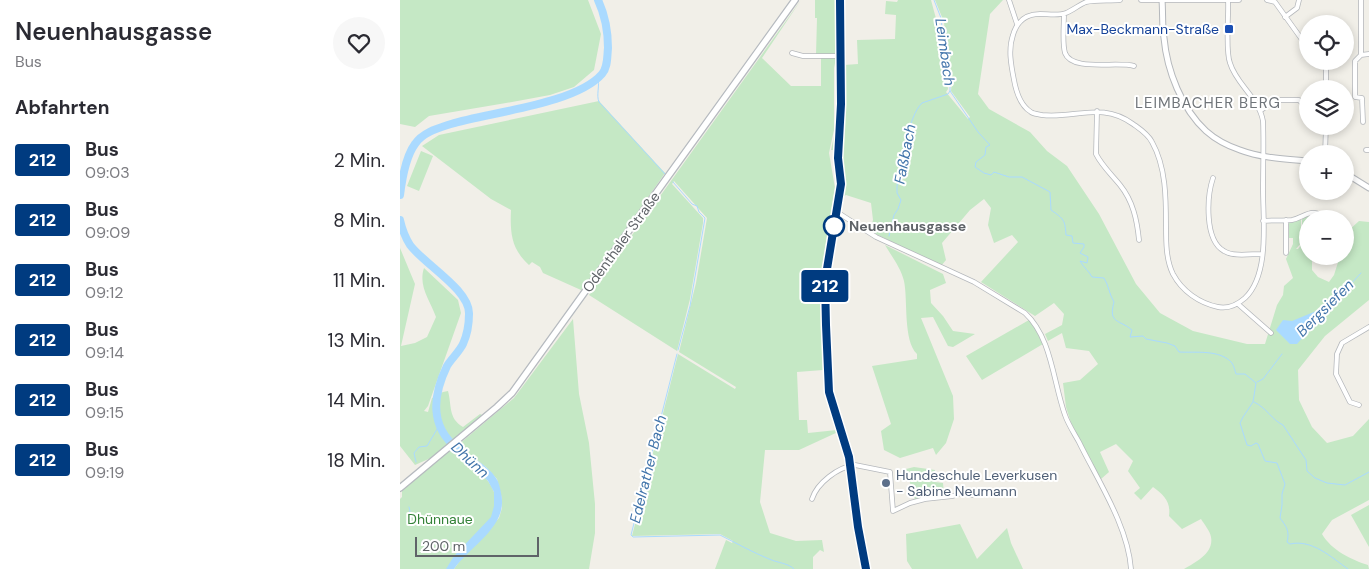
<!DOCTYPE html>
<html lang="de">
<meta charset="utf-8">
<style>
body{margin:0;font-family:"DM Sans",sans-serif;background:#f7f7f7;color:#2b2b33;height:100vh;display:flex;flex-direction:column;font-size:19px;white-space:nowrap}
*{box-sizing:border-box;margin:0}
p{font-size:16px;color:#7c7c81}
.icon{flex:none;width:28px;height:28px;fill:none;stroke:currentColor;stroke-width:2;stroke-linecap:round;stroke-linejoin:round}
.map{position:relative;flex:1;overflow:hidden}
.panel{display:flex;flex-direction:column;background:#fff;width:400px}
.panel>*{flex:none}
.badge{padding:0 10px;border-radius:4px;font-size:18px;line-height:32px}
.controls{position:absolute;left:899px;top:15px;display:grid;gap:10px}
.controls a{display:grid;place-items:center;width:55px;height:55px;border-radius:50%;background:#fff;box-shadow:0 2px 8px #0003;font-size:25px}
.scale{position:absolute;left:15px;bottom:12px;width:124px;box-sizing:border-box;padding-left:5px;border:2px solid #5f6368;border-top:0;font-size:14px;line-height:18px;white-space:nowrap;color:#5f6368;-webkit-text-stroke:4px #fff;paint-order:stroke}
.map>.badge{position:absolute;translate:-50% -50%;box-shadow:0 0 0 2px #fff}
h2{padding:0 15px;font-size:19px;line-height:45px}
.round{display:grid;place-items:center;flex:none;width:52px;height:52px;border-radius:26px;background:#f7f7f7}
.summary{display:flex;align-items:center;justify-content:space-between;height:85px;padding:0 15px}
h1{font-size:24px;font-weight:600;line-height:38px}
ul{padding:0;list-style:none}
li{display:flex;align-items:center;gap:15px;height:60px;padding:0 15px}
li div{flex:1}
li b{display:block;font-size:19px}
li em{font-style:normal}
li .badge{min-width:55px;font-weight:700;text-align:center}
main{display:flex;flex:1;min-height:0}
.map>svg:first-child{display:block}
</style>
<main>
<section class="panel">
<div class="summary"><div><h1>Neuenhausgasse</h1><p>Bus</p></div><a class="round"><svg class="icon" aria-label="heart" viewBox="0 0 24 24"><path d="M12 20l-8-8c-3-5 5-10 8-4 3-6 11-1 8 4z"/></svg></a></div>
<h2>Abfahrten</h2>
<ul>
<li><span class="badge" style="background:#003b80;color:#fff">212</span><div><b>Bus</b><p>09:03</p></div><em>2 Min.</em></li>
<li><span class="badge" style="background:#003b80;color:#fff">212</span><div><b>Bus</b><p>09:09</p></div><em>8 Min.</em></li>
<li><span class="badge" style="background:#003b80;color:#fff">212</span><div><b>Bus</b><p>09:12</p></div><em>11 Min.</em></li>
<li><span class="badge" style="background:#003b80;color:#fff">212</span><div><b>Bus</b><p>09:14</p></div><em>13 Min.</em></li>
<li><span class="badge" style="background:#003b80;color:#fff">212</span><div><b>Bus</b><p>09:15</p></div><em>14 Min.</em></li>
<li><span class="badge" style="background:#003b80;color:#fff">212</span><div><b>Bus</b><p>09:19</p></div><em>18 Min.</em></li>
</ul>
</section>
<div class="map">
<svg width="969" height="569" viewBox="0 0 969 569">
<rect width="100%" height="100%" fill="#f1efe8"/>
<path fill="#c5e8c5" d="M0,0H188L201,34L194,70L174,87L150,95L106,103L29,116L15,127L0,124Z
M401,0L362,58L391,86H421V58H436L434,68V130L429,153L435,188L420,280L423,370L397,372L399,420H407L408,433L437,430L438,432L399,450H365L360,502L370,533L396,541L422,540L424,552L420,550L413,557V569H315L326,540L332,543L333,541L320,534L232,536L278,354L335,389L336,387L279,352L296,283L307,218L274,181L272,184L303,218V223L290,299L277,351L189,295Z
M415,0H435L436,55H416L417,18H415Z
M498,0H531L541,37L548,89L546,92L568,119L570,117L551,91L552,80L548,67L544,22L535,0H603L590,14L578,94L589,109L630,132L647,151L667,166L699,214L736,284L760,313L793,331L847,344H865L877,305L883,295L884,286L893,278L886,259L893,244V238H889V223L901,218V243L896,249H903H898L902,244V217L907,215H918L917,218L921,219H908V256H912V270L918,277L929,282L934,275L940,256H945V246L948,243V231L959,221L969,222V300L925,336L898,370L899,400L912,427L927,443L953,436L969,419V500L932,520L922,534C931,550 952,560 968,565L969,569H784C796,562 814,553 811,537C810,531 804,524 801,519L782,529L769,516C771,502 764,495 753,487L741,500L734,493L740,488L728,471L733,461L716,444L700,452L709,472L701,479L687,457L671,423L666,407L663,383L680,380L698,364L689,351L666,348L662,333L648,341L645,334L662,325L664,314L654,303L635,316L581,282L618,242L612,235L594,243L588,225L591,208L584,199L570,210L542,243L546,260L541,266L470,231L473,220L471,203L446,195L443,197L444,178L440,157L443,129L444,65L458,64L457,40L495,39L496,15L485,14L486,1L497,2Z
M438,58V129L436,157L439,181L437,197V176L433,150H431L436,127V68Z
M199,101L265,173L185,288L181,290L143,273L140,267L132,262L129,265C111,249 110,232 111,210L91,199L22,146L39,135Z
M21,151L33,156L19,191L7,186Z
M485,245L543,274L546,283L530,290L531,303L543,316L553,331L575,334L553,347L548,346L533,317L521,318L553,396L554,419L546,443L536,455L533,448L500,458L484,450L481,431L491,424L472,366L517,359V354C503,341 508,299 504,281C501,268 492,257 485,245Z
M0,248L15,284L1,346L15,343L27,337L36,317C30,300 18,286 24,268L58,300L61,313L28,406L24,411L28,412L32,398L43,392L48,391C52,406 48,418 63,427L80,414L82,415L33,457L15,465L0,446Z
M173,319L179,394L189,443L195,504V533L189,569H54L62,558L99,518L102,508V499L97,479L86,467L58,445L114,398Z
M629,320L634,325L643,344L582,380L566,356Z
M52,449C66,465 86,471 94,492H97L95,517L50,569H0V499L2,497V491L7,484Z
M514,467L535,470V482L543,483L544,495L515,500L506,469Z
M969,505V547L951,515Z
M560,524L577,559L607,528L611,543L623,569H512L507,561L506,534Z"/>
<path fill="#aadaff" d="M921,309L927,310L897,344H890L876,330L883,320L892,321Z
M58,445C69,457 87,464 96,478C99,482 100,488 101,493C109,526 71,545 54,569H46L54,556L91,517L94,506V492L88,481L71,465L54,452L52,449Z"/>
<g fill="none" stroke-linecap="round" stroke-linejoin="round">
<path stroke="#aadaff" stroke-width="1" d="M534,0L541,18L546,67L550,79V91L578,132L590,145L586,147L585,155L576,162L575,167L584,173L591,175L594,172L609,177H622L650,192L651,210C664,219 665,220 666,235L672,236L673,243L684,244V247L680,253L688,257L687,263L680,261C684,268 689,271 692,277L704,278C709,286 709,294 714,302C708,324 719,319 732,330L730,337L743,336L746,339L767,343L775,346L779,352C795,353 820,349 832,363C834,366 835,371 836,374H845L856,383L853,402L843,417L840,423L847,445L851,446L856,443L858,444L865,461L877,463L885,484L882,494V505L880,518C886,526 890,531 887,542L890,544C912,539 931,557 948,569
M198,77C200,86 196,95 199,102L265,174
M273,182L292,204L297,206L299,212L305,218L290,306L278,350
M489,236L494,215L498,209L501,200L497,193V186C501,166 508,116 522,103L548,94L550,91
M928,309L961,273
M277,354L231,535L233,537L320,535C336,543 352,552 369,559C378,563 388,563 394,569
M857,382L863,379L882,354
M854,402C867,408 872,420 883,425L906,460L907,471L915,478L927,483L945,485L969,472
M16,462L14,453L19,447L27,446L39,426
M7,522L10,511L9,507"/>
<path stroke="#aadaff" stroke-width="8" d="M0,195C2,179 6,156 15,144C23,132 39,128 51,124C91,112 176,104 202,74C208,67 207,57 208,48C208,31 205,15 198,0
M0,220C2,229 5,237 10,245C24,264 70,290 69,314C69,323 67,335 63,344C59,352 52,358 47,366C33,395 29,427 58,449"/>
<defs>
<path id="minor" d="M440,0L441,104L440,133L438,148L441,184L425,281V325L429,392L449,457L458,527L467,569
M609,0L617,24
M720,0C710,1 696,0 686,2C679,5 673,10 666,13C659,16 648,14 640,14C626,14 617,21 613,35C608,49 611,65 614,80C616,91 621,106 631,112C633,114 638,114 642,115C675,119 702,101 733,124C740,129 748,134 752,142C766,167 766,198 766,226C766,242 766,260 773,274C782,291 799,303 818,307C828,309 837,305 845,298C870,274 863,221 863,189C863,166 864,144 863,121C859,98 836,84 830,63C825,50 829,16 828,0
M741,0H839
M867,0L875,2L908,48
M961,0V55
M664,14C664,24 662,43 665,53C672,72 717,61 734,66
M885,17L897,8L899,0
M392,53L403,56H440
M961,55L955,61V97L962,98L963,122
M961,55L969,54
M926,89V68
M697,111L696,154C702,166 712,175 720,185C733,201 737,220 739,240
M860,111L875,100H899L901,102
M966,150H969
M925,154L926,126
M813,178C807,196 804,240 824,251C834,257 850,254 862,254
M437,212L476,237L574,282L625,313C652,338 653,382 665,415C668,424 674,433 679,442C698,481 728,526 731,569
M886,220V253
M863,221C872,220 883,221 892,220C906,217 911,206 927,219
M933,261V256
M838,304L871,333
M959,405L950,402L936,374L937,354L942,343L969,327
M412,499C417,483 438,467 455,465L490,472L493,511L510,503L525,499L553,496L561,493L572,495"/>
<path id="tertiary" d="M762,0C763,13 762,26 764,38C767,71 782,109 806,131C815,139 828,146 840,150C861,158 885,159 908,161
M945,173L969,188"/>
<path id="secondary" d="M0,488L97,407L112,393L395,0"/>
</defs>
<use href="#minor" stroke="#b5b8bc" stroke-width="5.5"/>
<use href="#tertiary" stroke="#b5b8bc" stroke-width="7"/>
<use href="#secondary" stroke="#b6babf" stroke-width="8"/>
<use href="#minor" stroke="#fff" stroke-width="4"/>
<use href="#tertiary" stroke="#fff" stroke-width="5"/>
<use href="#secondary" stroke="#fff" stroke-width="5.5"/>
</g>
<g fill="none" stroke-linecap="round" stroke-linejoin="round">
<defs>
<path id="line" d="M440,0L441,104L438,158L441,184L425,281L426,325L429,392L449,457L458,527L466,569"/>
</defs>
<use href="#line" stroke="#fff" stroke-width="11"/>
<use href="#line" stroke="#003b80" stroke-width="8"/>
</g>
<rect fill="#1a4fb4" stroke="#fff" stroke-width="2" x="824" y="24" width="10" height="10" rx="2.5"/>
<circle fill="#fff" stroke="#003b80" stroke-width="2.5" cx="434" cy="226" r="10"/>
<circle fill="#5c6f8a" stroke="#fff" stroke-width="2" cx="486" cy="483" r="5"/>
<g text-anchor="middle" dominant-baseline="central" stroke-width="4" stroke-linejoin="round" paint-order="stroke">
<g font-size="14" fill="#164399" stroke="#fff" text-anchor="end">
<text x="819" y="29">Max-Beckmann-Straße</text>
</g>
<g font-size="14" font-weight="bold" fill="#5f6368" stroke="#fff" text-anchor="start">
<text x="449" y="226">Neuenhausgasse</text>
</g>
<g font-size="14" fill="#5f6368" stroke="#fff">
<text transform="translate(221 242) rotate(-54)">Odenthaler Straße</text>
</g>
<g font-size="14" fill="#4e5e75" stroke="#fff" text-anchor="start">
<text x="496" y="475">Hundeschule Leverkusen<tspan x="496" dy="16">- Sabine Neumann</tspan></text>
</g>
<g font-size="14" fill="#348238" stroke="#fff">
<text x="40" y="519">Dhünnaue</text>
</g>
<g font-size="15" font-style="italic" fill="#4174aa" stroke="#fff">
<text transform="translate(545 52) rotate(82)">Leimbach</text>
<text transform="translate(505 154) rotate(-79)">Faßbach</text>
<text transform="translate(925 308) rotate(-45)">Bergsiefen</text>
<text transform="translate(70 460) rotate(43)">Dhünn</text>
<text transform="translate(248 469) rotate(-76)">Edelrather Bach</text>
</g>
<g font-size="15" letter-spacing="1" fill="#70757a" stroke="#fff">
<text x="808" y="103">LEIMBACHER BERG</text>
</g>
</g>
</svg>
<div class="controls">
<a><svg class="icon" aria-label="locate" viewBox="0 0 24 24"><circle cx="12" cy="12" r="6"/><path d="M12 2v4M12 18v4M2 12h4M18 12h4"/></svg></a>
<a><svg class="icon" aria-label="layers" viewBox="0 0 24 24"><path d="M12 4l9 5-9 5-9-5zM3 14l9 5 9-5"/></svg></a>
<a>+</a>
<a>−</a>
</div>
<div class="scale">200 m</div>
<b class="badge" style="left:425px;top:286px;background:#003b80;color:#fff">212</b>
</div>
</main>
